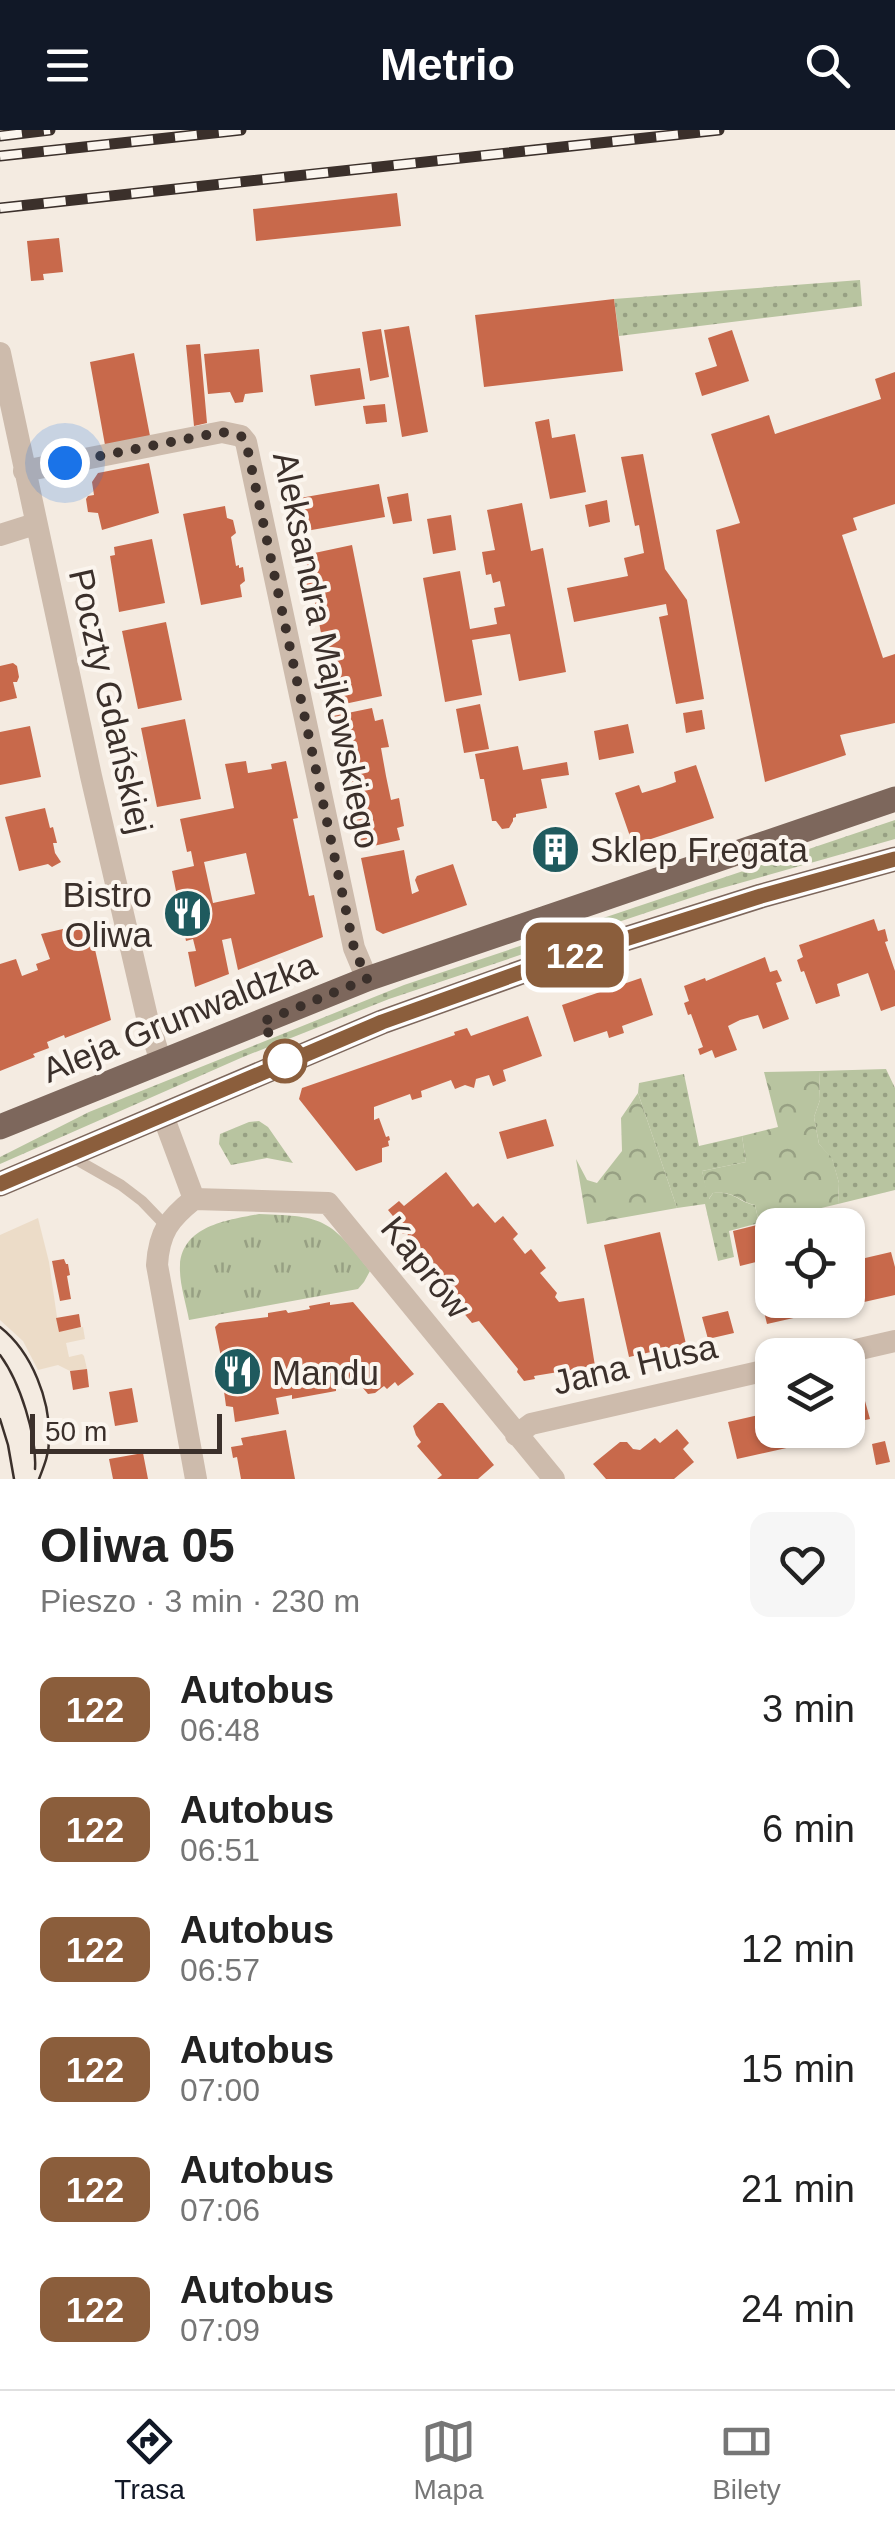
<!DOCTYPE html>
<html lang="pl">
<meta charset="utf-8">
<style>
body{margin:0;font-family:Arial,sans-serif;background:#f6f6f6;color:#222;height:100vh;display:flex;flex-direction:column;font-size:38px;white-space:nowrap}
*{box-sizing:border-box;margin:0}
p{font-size:32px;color:#767676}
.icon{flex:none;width:55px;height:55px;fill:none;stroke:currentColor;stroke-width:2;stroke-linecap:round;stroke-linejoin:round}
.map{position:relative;height:1349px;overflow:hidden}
.side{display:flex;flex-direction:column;background:#fff;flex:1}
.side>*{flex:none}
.badge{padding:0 20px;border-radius:15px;font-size:35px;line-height:65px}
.fabs{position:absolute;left:755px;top:1078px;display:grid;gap:20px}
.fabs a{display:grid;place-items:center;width:110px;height:110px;border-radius:20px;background:#fff;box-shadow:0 2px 8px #0004;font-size:50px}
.scale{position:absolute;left:30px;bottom:25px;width:192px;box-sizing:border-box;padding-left:10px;border:5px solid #3b302b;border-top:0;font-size:28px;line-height:35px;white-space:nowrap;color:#3b302b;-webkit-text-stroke:8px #fbf5ee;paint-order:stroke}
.you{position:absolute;width:50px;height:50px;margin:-25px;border:8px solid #fff;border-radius:50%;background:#1a73e8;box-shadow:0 0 0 15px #1a73e833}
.map>.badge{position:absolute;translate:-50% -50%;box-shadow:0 0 0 5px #fff}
.round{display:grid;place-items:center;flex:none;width:105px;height:105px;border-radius:20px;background:#f6f6f6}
.headline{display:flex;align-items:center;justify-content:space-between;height:170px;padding:0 40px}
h1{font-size:48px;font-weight:600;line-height:75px}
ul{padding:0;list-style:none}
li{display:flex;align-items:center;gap:30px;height:120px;padding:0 40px}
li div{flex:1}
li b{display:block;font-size:38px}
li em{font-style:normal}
li .badge{min-width:110px;font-weight:700;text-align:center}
header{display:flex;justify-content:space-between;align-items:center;height:130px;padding:0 40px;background:#111827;color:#fff;font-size:45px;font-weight:600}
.tabs{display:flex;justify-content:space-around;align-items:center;height:140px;border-top:2px solid #e0e0e0;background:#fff;font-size:28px;color:#767676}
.tabs a{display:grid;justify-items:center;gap:5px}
.tabs .current{color:#111827}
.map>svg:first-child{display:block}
</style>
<header><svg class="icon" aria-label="menu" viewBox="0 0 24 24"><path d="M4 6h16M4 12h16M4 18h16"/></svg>Metrio<svg class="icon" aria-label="search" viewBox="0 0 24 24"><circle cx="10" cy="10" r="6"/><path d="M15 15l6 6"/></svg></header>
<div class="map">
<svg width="895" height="1349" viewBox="0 0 895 1349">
<defs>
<pattern id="grass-dots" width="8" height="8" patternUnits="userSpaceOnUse" patternTransform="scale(2.5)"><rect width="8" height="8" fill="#b8c4a0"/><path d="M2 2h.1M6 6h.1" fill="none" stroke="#97a083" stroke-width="1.8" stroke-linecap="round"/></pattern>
<pattern id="forest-crowns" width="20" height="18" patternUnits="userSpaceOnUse" patternTransform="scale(2.5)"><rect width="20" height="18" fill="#b8c4a0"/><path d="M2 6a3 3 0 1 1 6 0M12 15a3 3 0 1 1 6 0" fill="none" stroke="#97a083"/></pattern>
<pattern id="park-tufts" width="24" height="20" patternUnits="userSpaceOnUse" patternTransform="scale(2.5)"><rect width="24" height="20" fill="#b8c4a0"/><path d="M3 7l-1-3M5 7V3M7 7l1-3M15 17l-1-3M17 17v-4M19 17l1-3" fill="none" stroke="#97a083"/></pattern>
</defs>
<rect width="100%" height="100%" fill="#f4ebe1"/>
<path fill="url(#grass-dots)" d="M860,150L862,176L619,206L614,169Z
M895,690V709L708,762L389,869L243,927L0,1034V1027L89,982L404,855Z
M886,939L895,958V1060L838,1074L839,1053L832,1029L819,1014L814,987L820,970L819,941Z
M684,944L699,1016L742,1006L746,1032L702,1041L709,1069L713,1063C736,1061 737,1072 755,1075L759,1093L729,1101L734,1127L718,1131L705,1074L677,1078L638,963L639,953Z
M259,991L268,997L293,1033L267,1028L231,1035L219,1014L220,1004L249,992Z"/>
<path fill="url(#forest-crowns)" d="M819,941L820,970L814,987L819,1014L832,1028L839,1053L838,1074L759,1093L755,1075C737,1071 736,1061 713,1063L708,1070L702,1041L746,1032L742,1006L778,997L764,942Z
M638,963L677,1078L587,1094L576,1029L587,1050L597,1053L622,1021L621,988Z"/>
<path fill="url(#park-tufts)" d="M259,1084C326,1086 330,1090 370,1141L364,1152L358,1159L189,1190C186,1173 179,1153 180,1135C183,1095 229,1090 259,1084Z"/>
<path fill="#ecdcc8" d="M38,1088L49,1132L59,1201L83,1197L85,1209L66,1213L69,1227L82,1224L84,1226L87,1239L70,1241L58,1235L38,1240L23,1211L0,1190V1105Z"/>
<path fill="#c8694b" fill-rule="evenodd" d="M397,63L401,96L256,111L253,79Z
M59,108L63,142L43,144L44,150L31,151L27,111Z
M614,169L623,241L484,257L475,185Z
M409,196L428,302L402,307L384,200Z
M381,199L389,247L370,251L362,202Z
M732,200L749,251L702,266L695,243L717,236L708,208Z
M200,214L207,293L194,296L186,215Z
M259,219L263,262L245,264L243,272L235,273L230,262L208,264L204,224Z
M134,223L150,306L105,315L90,232Z
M360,238L365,269L315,276L310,245Z
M895,242V374L853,388L857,400L842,405L883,528L895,524V593L840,605L846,625L765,652L716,400L740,393L711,304L769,285L775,304L881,269L875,249Z
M385,274L387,292L366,294L363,276Z
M549,289L552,308L575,304L586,362L550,369L535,292Z
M643,324L665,439L687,470L704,569L676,574L659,487L668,485L666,474L574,492L567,458L628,446L624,428L644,423L639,395L635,396L621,327Z
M149,333L159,383L102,400L98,383L88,382L86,369L88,366L94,365L92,352L98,343Z
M379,354L385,387L306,401L300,368Z
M408,363L412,391L393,394L387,367Z
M607,370L610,392L589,397L585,375Z
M522,373L531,421L543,418L566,542L519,551L510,504L472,510L482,565L445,572L423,448L460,441L470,499L497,494L494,478L505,476L500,451L493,453L491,444L486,445L482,422L495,420L487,380Z
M225,376L227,388L233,390L236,403L231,407L236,436L239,435V438L243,437L245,451L240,455L242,467L201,475L183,384Z
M451,385L456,420L433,424L427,389Z
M152,409L165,473L119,482L110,426L115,425L114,417Z
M352,415L382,566L335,576L332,560L328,561L324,545L329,544L312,457L307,458L304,441L308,440L305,425Z
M166,492L182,570L138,579L122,501Z
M13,533L17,536L19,547L17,552H13L17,568L0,572V536Z
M480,574L489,619L464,623L456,579Z
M372,578L375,591L383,589L389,617L381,618L386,646L391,670L399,668L404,696L397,698L400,710L360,719L333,586Z
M702,580L705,599L686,603L683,583Z
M185,589L201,669L157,677L141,598Z
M628,594L634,623L599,630L594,601Z
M30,596L41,647L0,655V602Z
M518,616L523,640L567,632L569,645L541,649L547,678L516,684V687L513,688V691L509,698L502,699L496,691H492L484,649H480L475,624Z
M246,631L248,643L272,639L271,634L286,631L298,688L293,689L309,766L314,765L323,807L238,840L231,808L222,810L229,844L195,857L188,822L196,821L193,809L186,811L172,741L194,736L191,721L187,722L180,689L234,678L225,634ZM246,723L255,764L213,773L204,732Z
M696,635L714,688L633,715L615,663L639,655L642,663L662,657L676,652L674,642Z
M45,678L50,698L53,697L57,713H53L55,723L61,732L52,737L48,734L19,741L5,687Z
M541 717a14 14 0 1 1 28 0a14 14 0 1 1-28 0Z
M404,720L412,764L419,761L415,750L417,746L453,734L467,775L383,804L376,800L361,728Z
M874,789L878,801L885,799L888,811L885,812L895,841V876L881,881L868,843L837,854L840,866L816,874L804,841L801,842L797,830L803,827L799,815Z
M89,793L111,890L65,908L64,905L47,912L49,918L33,924L35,927L0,941V834L16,829L22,846L38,840L36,834L50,829L41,804Z
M765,827L770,842L777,840L782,851L776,853L789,889L763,899L758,885L740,890L728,896L737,920L715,928L712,920L700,925L698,919L703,917L691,884L688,885L684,873L689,871L684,856L705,848L706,851Z
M641,848L653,885L622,896L624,903L609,908L607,901L574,912L562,875Z
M528,886L542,926L503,940L506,951L493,956L489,945L476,949L474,958L465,955L455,959L451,950L421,961L422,967L412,970L410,964L374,977V990L379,988L386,1007L389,1006L390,1010L388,1011L389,1016L382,1018V1032L356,1041L299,969L302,958L455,905L454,902L467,898L471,906Z
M546,989L554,1016L507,1029L499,1002Z
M446,1042L473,1077L478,1073L495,1093L503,1086L518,1104L513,1109L525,1124L531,1119L546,1138L540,1143L557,1163L555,1167L559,1172L584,1168L595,1236L534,1246L535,1249L524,1251L517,1242L518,1239L479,1191L472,1193L462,1181L465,1175L452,1158L445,1160L435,1147L438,1141L422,1121L420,1119L417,1122L406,1108L408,1105L407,1103L403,1104L398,1099L401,1096L388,1080L399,1071L404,1076Z
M757,1095L764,1130L740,1136L733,1101Z
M660,1102L686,1214L629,1227L604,1115Z
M891,1122L895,1137V1165L767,1194L757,1153L772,1149V1170H848V1132Z
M64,1129L66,1134H68L70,1145L67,1146L71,1169L60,1171L52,1131Z
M330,1172V1175L353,1172L414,1244L398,1256L395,1252L387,1259L384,1256L375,1263L368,1264L357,1251L352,1255L336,1258V1261L292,1269V1265L276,1268L279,1284L235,1292L233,1277L226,1276L220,1232H222L215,1197L219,1193L268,1187V1183L286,1180L288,1183L310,1179L309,1176Z
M728,1181L734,1203L708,1209L702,1187Z
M79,1184L81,1197L59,1202L56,1188Z
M87,1239L89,1257L73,1260L70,1241Z
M132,1258L138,1292L115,1296L109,1262Z
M854,1263L856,1272L865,1271L870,1289L860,1291L862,1301L737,1329L728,1292L772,1282V1300H848V1264Z
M438,1273H443L494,1335L478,1349H437L442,1345L417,1316L421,1312L416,1305L413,1296Z
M677,1299L689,1313L683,1319L694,1332L674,1349H606L593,1334L620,1312H627L633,1319L640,1320L655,1308L660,1313Z
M286,1300L295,1349H241L237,1327L233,1328L231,1317L243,1315L241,1308Z
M885,1311L890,1332L876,1335L872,1314Z
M143,1323L148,1349H113L109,1329Z"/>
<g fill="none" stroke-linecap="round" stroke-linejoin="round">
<path stroke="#cdbbac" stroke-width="11" d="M70,1026L121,1055L142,1071L166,1096"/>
<path stroke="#cdbbac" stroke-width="22" d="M0,223L91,646L147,887L161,932
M24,341L222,302L241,306L246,312L354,818L367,849
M0,405L35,394
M162,983L194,1069
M194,1069L328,1073L554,1349
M194,1069C169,1089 159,1102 157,1135L196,1349
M834,1225L895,1211
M516,1305L531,1294L772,1239"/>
<path stroke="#7d675c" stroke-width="25" d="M0,997L367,849L895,669
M0,1054L382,892L530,839L761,766L895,729"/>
<path stroke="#3b302b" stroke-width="2.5" d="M0,1197C32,1222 51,1271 49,1311C49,1324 44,1336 39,1349
M0,1225C20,1252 37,1306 35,1339
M0,1289L8,1315L14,1349"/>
<defs>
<path id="rail" d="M0,6L50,0
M0,26L241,0
M0,78L719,0"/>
</defs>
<use href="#rail" stroke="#3b302b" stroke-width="11"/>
<use href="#rail" stroke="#fbf5ee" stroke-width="8" stroke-dasharray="22" stroke-linecap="butt"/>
</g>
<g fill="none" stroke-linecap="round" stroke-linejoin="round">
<defs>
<path id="line" d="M0,1054L382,892L530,839L761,766L895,729"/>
</defs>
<use href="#line" stroke="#fff" stroke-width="22"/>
<use href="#line" stroke="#8b5e3c" stroke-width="15"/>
<path stroke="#3b302b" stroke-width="10" stroke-dasharray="0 18" d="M65,333L222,302L241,306L246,312L354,818L367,849L262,892L285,931"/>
</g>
<defs>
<symbol id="building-disc" viewBox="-11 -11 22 22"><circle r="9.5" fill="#1f5a5e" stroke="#fbf5ee"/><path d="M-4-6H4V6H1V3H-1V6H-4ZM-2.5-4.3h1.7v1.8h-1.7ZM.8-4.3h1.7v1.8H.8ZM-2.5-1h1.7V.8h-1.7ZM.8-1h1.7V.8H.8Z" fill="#fff"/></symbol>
<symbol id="restaurant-disc" viewBox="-11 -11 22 22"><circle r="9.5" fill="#1f5a5e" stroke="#fbf5ee"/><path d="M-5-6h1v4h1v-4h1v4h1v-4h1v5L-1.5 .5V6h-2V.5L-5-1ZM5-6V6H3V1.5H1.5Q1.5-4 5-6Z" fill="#fff"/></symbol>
</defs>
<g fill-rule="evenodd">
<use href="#building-disc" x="528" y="692" width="55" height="55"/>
<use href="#restaurant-disc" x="160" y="756" width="55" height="55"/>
<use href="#restaurant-disc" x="210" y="1214" width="55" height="55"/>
</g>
<circle fill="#fff" stroke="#8b5e3c" stroke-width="5" cx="285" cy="931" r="20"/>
<g text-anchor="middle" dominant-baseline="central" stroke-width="8" stroke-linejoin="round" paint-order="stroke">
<g font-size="35" fill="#3b302b" stroke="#fbf5ee">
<text transform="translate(327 520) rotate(78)">Aleksandra Majkowskiego</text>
<text transform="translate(111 571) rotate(77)">Poczty Gdańskiej</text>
<text transform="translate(179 887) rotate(-22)">Aleja Grunwaldzka</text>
<text transform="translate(426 1137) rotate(51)">Kaprów</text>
<text transform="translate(635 1234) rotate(-13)">Jana Husa</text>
</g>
<g font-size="35" fill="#3b302b" stroke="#fbf5ee" text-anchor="start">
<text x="590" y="719">Sklep Fregata</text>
<text x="152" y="764" text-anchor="end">Bistro<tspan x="152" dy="40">Oliwa</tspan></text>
<text x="272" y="1242">Mandu</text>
</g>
</g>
</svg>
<div class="fabs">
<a><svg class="icon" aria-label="locate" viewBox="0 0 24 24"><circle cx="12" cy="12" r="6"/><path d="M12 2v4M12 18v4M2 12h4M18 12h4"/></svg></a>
<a><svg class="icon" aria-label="layers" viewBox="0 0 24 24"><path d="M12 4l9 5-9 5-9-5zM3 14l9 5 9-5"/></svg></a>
</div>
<div class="scale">50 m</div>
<div class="you" style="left:65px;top:333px"></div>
<b class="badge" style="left:575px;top:825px;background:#8b5e3c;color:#fff">122</b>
</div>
<section class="side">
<div class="headline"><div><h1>Oliwa 05</h1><p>Pieszo · 3 min · 230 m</p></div><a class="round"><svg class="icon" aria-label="heart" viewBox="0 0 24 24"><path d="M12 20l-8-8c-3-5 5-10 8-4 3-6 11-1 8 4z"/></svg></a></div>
<ul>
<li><span class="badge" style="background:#8b5e3c;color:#fff">122</span><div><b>Autobus</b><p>06:48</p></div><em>3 min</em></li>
<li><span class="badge" style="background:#8b5e3c;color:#fff">122</span><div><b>Autobus</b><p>06:51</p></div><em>6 min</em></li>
<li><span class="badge" style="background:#8b5e3c;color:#fff">122</span><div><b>Autobus</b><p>06:57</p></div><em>12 min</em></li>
<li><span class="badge" style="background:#8b5e3c;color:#fff">122</span><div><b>Autobus</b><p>07:00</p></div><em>15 min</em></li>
<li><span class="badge" style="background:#8b5e3c;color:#fff">122</span><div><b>Autobus</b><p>07:06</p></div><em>21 min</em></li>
<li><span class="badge" style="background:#8b5e3c;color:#fff">122</span><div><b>Autobus</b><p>07:09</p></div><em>24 min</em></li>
</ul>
</section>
<nav class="tabs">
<a class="current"><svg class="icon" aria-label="directions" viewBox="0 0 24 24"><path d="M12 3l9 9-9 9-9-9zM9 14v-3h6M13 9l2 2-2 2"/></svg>Trasa</a>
<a><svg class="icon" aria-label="map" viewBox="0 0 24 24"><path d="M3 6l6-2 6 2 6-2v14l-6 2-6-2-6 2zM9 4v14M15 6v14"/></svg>Mapa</a>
<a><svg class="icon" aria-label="tickets" viewBox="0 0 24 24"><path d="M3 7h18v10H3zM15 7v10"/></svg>Bilety</a>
</nav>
